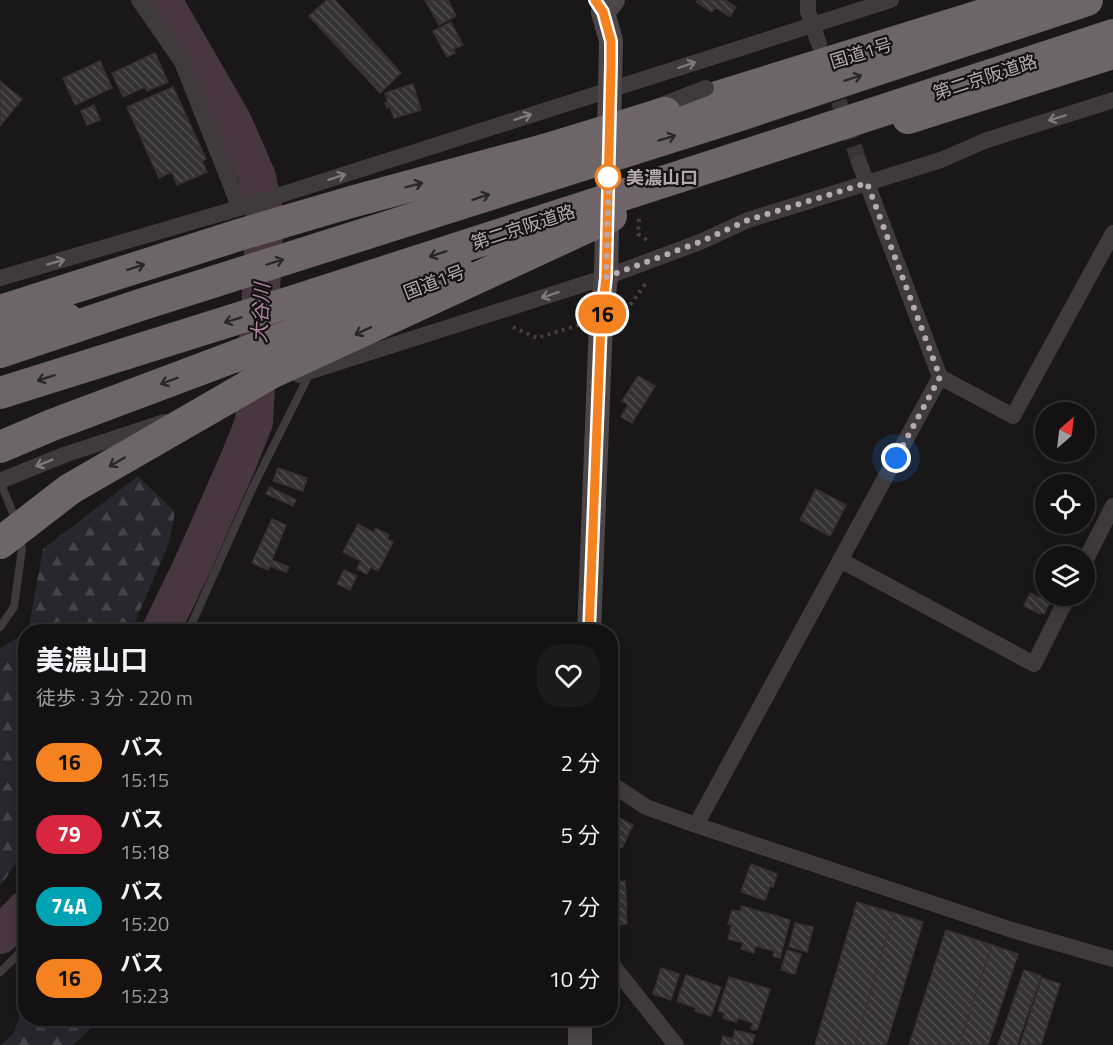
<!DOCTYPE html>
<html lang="ja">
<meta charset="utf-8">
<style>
body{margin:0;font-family:"Titillium Web","Noto Sans JP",sans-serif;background:#1c1a1a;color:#f1f3f6;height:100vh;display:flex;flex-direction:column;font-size:22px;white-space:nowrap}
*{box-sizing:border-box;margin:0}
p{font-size:20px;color:#9d9d9f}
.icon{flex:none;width:33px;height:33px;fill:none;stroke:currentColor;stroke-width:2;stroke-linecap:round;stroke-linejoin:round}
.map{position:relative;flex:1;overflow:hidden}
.details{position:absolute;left:18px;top:624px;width:600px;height:402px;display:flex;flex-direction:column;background:#131111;border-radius:24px;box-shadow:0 3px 15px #0003,0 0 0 2px #323131}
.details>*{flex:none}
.badge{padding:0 12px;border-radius:20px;font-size:21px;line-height:39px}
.needle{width:39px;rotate:28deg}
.tools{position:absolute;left:1035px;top:402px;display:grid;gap:12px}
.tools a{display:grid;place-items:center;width:60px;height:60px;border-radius:50%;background:#131111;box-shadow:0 3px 15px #0003,0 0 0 2px #323131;font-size:30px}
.you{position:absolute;width:30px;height:30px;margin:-15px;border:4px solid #fff;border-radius:50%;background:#1a73e8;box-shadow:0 0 0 9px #1a73e833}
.map>.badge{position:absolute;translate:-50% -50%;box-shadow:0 0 0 3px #fff}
.round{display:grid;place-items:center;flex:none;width:63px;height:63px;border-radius:24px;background:#1c1a1a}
.headline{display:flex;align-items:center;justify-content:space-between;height:102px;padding:0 18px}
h1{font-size:28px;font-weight:700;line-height:45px}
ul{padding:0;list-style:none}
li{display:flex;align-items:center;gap:18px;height:72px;padding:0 18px}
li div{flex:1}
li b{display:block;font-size:22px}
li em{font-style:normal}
li .badge{min-width:66px;font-weight:700;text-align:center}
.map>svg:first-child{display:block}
</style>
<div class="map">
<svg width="1113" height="1045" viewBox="0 0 1113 1045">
<defs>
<pattern id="forest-firs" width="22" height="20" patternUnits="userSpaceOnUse" patternTransform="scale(1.5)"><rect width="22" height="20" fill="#282730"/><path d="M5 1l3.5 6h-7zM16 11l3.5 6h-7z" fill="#45444b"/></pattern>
<pattern id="building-back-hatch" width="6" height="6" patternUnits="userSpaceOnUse" patternTransform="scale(1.5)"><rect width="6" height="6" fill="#353232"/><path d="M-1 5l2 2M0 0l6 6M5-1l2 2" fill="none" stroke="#504d4d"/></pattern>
</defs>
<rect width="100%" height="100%" fill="#191717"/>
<path fill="url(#forest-firs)" d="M138,476L175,512L169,543L131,631H28L43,549Z
M25,633V849L6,878L0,885V648Z
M25,1003L26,1018L97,1019L94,1025L73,1045H1L13,1034Z"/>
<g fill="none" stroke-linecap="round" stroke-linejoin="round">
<path stroke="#483740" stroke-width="38" d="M160,632L192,566L238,462L254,422L265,216L257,177L233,122L169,11L160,0
M0,935L26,909"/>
</g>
<path fill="url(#building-back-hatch)" stroke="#353131" stroke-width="1.5" d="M327,0H335L401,73L380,93L309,16Z
M425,0H448L456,16L439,25Z
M698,0H725L736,7L730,17L715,7L712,12L696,2Z
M451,22L463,45L453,49L455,53L447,57L433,31Z
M155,53L168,82L147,91L145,87L123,97L112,73Z
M100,61L112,88L75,105L63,78Z
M0,81L22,99L0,126Z
M413,84L421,110L394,118L390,107L387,108L385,103L388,102L385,93Z
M173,87L206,159L202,161L207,172L177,185L172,172L159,178L127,107Z
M94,105L100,120L87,125L81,111Z
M638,376L655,386L632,423L621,417L628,405L622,401Z
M278,468L307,478L303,491L273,481Z
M270,487L296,500L293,506L266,494Z
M816,489L846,505L830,536L800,520Z
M272,519L286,525L272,560L289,567L286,572L270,566L268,570L252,563Z
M358,524L374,533L376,528L389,535L387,539L393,542L378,571L371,567L367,574L357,569L361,561L343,552Z
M1046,564V587L1036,583Z
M344,570L357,576L350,590L337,584Z
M1030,593L1047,601L1046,602L1049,604L1044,614L1041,612L1040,614L1024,606Z
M610,813L633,825L622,848L610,842Z
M751,864L777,874L773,887L770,886L765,900L741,892Z
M625,881L627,908H626L627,924L610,925V882Z
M857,902L894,913L855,1045H815Z
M742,906L790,920L780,958L773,956L774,951L755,946L754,953L741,949L743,943L728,939L732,925L728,924L732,910L740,912Z
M894,913L923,922L886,1045H855Z
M795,923L813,927L807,952L789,947Z
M946,930L992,945L959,1045H909Z
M992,945L1018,954L988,1045H959Z
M787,950L801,954L795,974L781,970Z
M661,968L679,974L671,1000L653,994Z
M1024,970L1041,976L1017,1045H998Z
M686,975L721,987L711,1016L695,1011L696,1008L677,1001Z
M729,977L770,989L757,1030L751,1029L753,1023L738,1018L736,1022L723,1018L725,1013L718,1011Z
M1042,978L1060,984L1041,1045H1020Z
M735,1030L755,1035L752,1045H721L723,1036L733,1039Z"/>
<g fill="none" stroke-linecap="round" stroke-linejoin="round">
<path stroke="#393435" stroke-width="16" stroke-dasharray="16 8" stroke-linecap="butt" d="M831,78L859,162"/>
<path stroke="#443e40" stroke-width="4" stroke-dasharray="3 4.5" stroke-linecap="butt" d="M639,219L638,234L647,240
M626,311L646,283L648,282
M513,327L537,338L579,325"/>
<path stroke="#3f3a3b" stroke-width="8" d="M0,481L16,521
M0,627L14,607L22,549L19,537
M188,632L253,487L311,371
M0,972L26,947"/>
<path stroke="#3f3a3b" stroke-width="16" d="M139,0L182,62L234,193L239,208
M808,0V12L819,44
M859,162L940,377L1013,416L1113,233
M0,278L246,206L891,0
M299,375L606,277L700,242L748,220L941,160L987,140L1113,100
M0,481L64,455L164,422
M840,560L1034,664L1068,596
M1084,563L1113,506
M610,783L646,807L696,825L1012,930L1113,959
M696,825L940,377
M610,962L676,1045"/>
<path stroke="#4d4648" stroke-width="24" d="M589,632L601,322L606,277L611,41L603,12L613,0
M580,1045V1018"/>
<path stroke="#6e6568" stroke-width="32" d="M665,113L1031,0
M908,118L1113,53
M0,311L242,234L351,202L544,150
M0,332L67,319
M0,447L52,425L459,272"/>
<path stroke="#3f3a3b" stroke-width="16" d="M654,108L706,88"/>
<path stroke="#6e6568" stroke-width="32" d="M544,150L665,113
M0,352L140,305L728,119L1087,0
M0,393L297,300L740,157L1113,35
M0,543L70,489L271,373L611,216"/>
</g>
<defs><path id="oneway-shaft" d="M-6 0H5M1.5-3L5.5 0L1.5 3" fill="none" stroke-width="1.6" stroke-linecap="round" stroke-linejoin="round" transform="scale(1.5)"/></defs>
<g stroke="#81787b">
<use href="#oneway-shaft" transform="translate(687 65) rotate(-18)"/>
<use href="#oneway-shaft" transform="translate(523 117) rotate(-18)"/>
<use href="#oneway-shaft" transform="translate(1057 118) rotate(163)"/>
<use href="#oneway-shaft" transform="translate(337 177) rotate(-18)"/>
<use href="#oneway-shaft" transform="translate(56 262) rotate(-16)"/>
<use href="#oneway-shaft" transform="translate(550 295) rotate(162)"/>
<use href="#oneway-shaft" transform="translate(44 463) rotate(158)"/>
</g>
<g stroke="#2a2728">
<use href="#oneway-shaft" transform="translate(853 78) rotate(-18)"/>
<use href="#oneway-shaft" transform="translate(667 138) rotate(-17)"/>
<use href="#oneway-shaft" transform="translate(414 185) rotate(-15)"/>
<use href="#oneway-shaft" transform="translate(481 197) rotate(-18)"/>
<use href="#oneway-shaft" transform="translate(438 254) rotate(162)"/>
<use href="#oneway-shaft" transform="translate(275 262) rotate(-17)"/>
<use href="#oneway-shaft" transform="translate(136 267) rotate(-18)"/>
<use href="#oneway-shaft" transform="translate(233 320) rotate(163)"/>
<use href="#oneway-shaft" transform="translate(363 331) rotate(155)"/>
<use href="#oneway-shaft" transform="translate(46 378) rotate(162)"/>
<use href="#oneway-shaft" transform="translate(169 381) rotate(159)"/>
<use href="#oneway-shaft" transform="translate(117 462) rotate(150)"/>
</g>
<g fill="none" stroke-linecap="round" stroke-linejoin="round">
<defs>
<path id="line" d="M589,632L601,322L606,277L611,65V41L603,12L595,0"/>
</defs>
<use href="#line" stroke="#fff" stroke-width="14"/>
<use href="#line" stroke="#f58220" stroke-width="9"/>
<path stroke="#b7aaaf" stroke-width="6" stroke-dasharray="0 10.8" d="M608,177L609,168L606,277L700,242L748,220L867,183L940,377L896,458"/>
</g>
<circle fill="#fff" stroke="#f58220" stroke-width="3" cx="608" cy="177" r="12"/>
<g text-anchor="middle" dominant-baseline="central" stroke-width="4.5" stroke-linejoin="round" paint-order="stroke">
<g font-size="18" fill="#b7aaaf" stroke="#141212">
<text transform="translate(861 53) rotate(-17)">国道1号</text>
<text transform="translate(985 77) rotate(-18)">第二京阪道路</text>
<text transform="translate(523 227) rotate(-18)">第二京阪道路</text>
<text transform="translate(434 282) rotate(-21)">国道1号</text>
</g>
<g font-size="18" font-weight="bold" fill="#b7aaaf" stroke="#141212" text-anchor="start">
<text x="626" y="177">美濃山口</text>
</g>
<g font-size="20" font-style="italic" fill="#af849e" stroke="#141212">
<text transform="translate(260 313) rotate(-87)">大谷川</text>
</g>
</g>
</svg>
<div class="tools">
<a><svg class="needle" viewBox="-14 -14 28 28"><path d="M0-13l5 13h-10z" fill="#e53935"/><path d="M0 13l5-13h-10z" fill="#9d9d9f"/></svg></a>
<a><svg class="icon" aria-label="locate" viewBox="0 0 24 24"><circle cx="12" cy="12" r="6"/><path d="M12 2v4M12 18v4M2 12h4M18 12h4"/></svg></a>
<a><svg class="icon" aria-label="layers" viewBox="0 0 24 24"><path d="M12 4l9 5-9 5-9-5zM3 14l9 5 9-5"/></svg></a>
</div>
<div class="you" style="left:896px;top:458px"></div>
<b class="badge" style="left:602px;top:314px;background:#f58220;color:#111">16</b>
<section class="details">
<div class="headline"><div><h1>美濃山口</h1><p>徒歩 · 3 分 · 220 m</p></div><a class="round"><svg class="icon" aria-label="heart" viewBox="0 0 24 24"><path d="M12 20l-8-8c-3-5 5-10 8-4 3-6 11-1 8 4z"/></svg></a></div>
<ul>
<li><span class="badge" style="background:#f58220;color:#111">16</span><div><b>バス</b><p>15:15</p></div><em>2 分</em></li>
<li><span class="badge" style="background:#d7263d;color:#fff">79</span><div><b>バス</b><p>15:18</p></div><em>5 分</em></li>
<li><span class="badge" style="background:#00a3b4;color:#fff">74A</span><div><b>バス</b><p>15:20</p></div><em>7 分</em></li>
<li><span class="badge" style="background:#f58220;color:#111">16</span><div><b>バス</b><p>15:23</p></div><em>10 分</em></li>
</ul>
</section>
</div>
